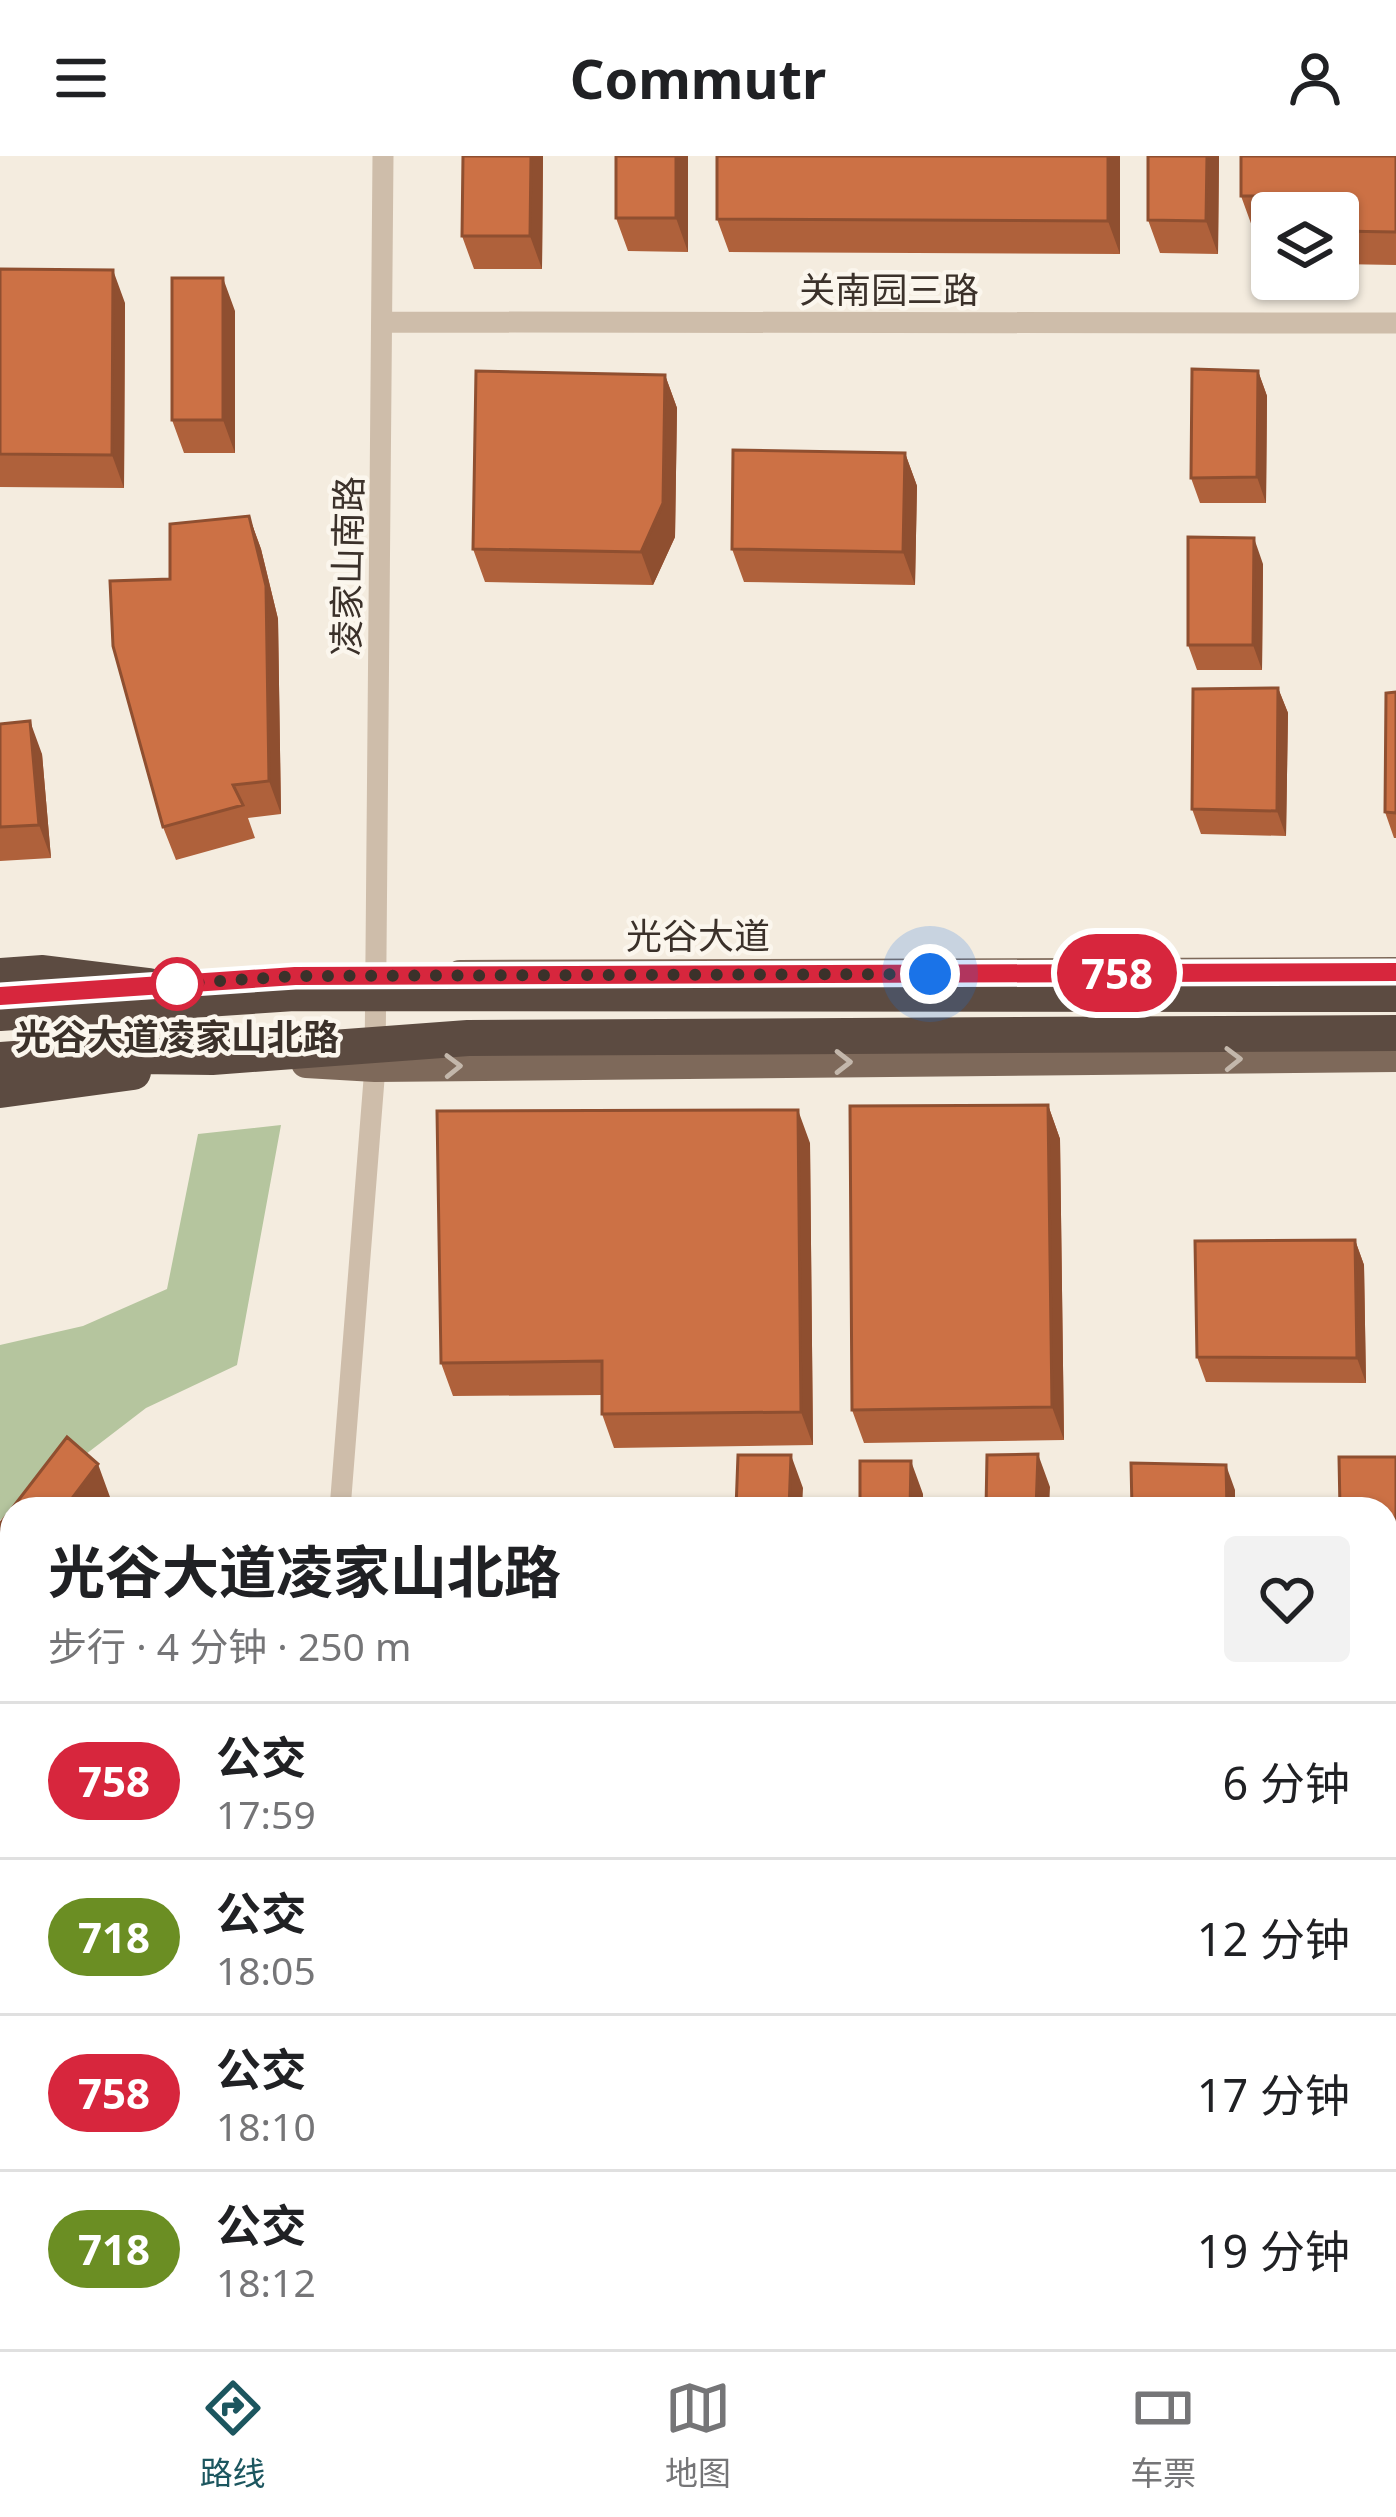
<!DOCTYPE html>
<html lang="zh">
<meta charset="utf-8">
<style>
body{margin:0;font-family:"Noto Sans","Noto Sans SC",sans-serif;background:#f2f2f2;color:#202124;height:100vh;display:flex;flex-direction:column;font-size:45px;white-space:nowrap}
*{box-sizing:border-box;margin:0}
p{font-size:39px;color:#757577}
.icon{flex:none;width:66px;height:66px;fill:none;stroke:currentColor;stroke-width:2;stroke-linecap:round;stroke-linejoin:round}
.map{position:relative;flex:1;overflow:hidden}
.details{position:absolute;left:0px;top:1341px;width:1398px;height:852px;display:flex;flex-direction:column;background:#fff;border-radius:36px 36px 0 0;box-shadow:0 3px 9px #0004}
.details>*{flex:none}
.badge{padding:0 24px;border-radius:39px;font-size:42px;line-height:78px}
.tools{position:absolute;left:1251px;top:36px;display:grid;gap:24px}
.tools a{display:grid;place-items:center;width:108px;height:108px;border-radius:12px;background:#fff;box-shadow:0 3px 9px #0004;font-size:60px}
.you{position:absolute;width:60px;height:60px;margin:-30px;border:9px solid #fff;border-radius:50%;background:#1a73e8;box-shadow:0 0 0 18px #1a73e833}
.map>.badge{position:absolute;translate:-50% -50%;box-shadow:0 0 0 6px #fff}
.round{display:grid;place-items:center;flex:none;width:126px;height:126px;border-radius:12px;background:#f2f2f2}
.overview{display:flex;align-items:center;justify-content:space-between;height:204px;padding:0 48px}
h1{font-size:57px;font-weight:700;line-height:90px}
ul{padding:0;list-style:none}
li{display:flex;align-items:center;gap:36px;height:156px;padding:0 48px;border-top:3px solid #e0e0e0}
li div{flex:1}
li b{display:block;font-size:45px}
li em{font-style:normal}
li .badge{min-width:132px;font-weight:700;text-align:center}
header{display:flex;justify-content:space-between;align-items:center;height:156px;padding:0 48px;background:#fff;font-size:54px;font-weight:700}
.menu{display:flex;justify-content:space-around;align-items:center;height:168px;border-top:3px solid #e0e0e0;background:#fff;font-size:33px;color:#757577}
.menu a{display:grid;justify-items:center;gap:6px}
.menu .on{color:#1c565f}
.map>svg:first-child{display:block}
</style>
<header><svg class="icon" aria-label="menu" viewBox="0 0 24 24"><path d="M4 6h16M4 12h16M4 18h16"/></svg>Commutr<svg class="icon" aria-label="person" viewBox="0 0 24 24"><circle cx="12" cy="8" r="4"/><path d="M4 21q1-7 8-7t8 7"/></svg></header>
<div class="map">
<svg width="1396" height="2193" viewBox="0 0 1396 2193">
<rect width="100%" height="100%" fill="#f4ecdf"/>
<path fill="#b5c59e" d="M281,969L237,1209L146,1252L0,1364V1189L83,1170L167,1133L198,978Z"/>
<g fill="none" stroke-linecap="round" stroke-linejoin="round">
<path stroke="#cebdaa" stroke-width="21" d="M383,166L1396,167
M340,1353L375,911L383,0"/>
<path stroke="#7e695a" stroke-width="30" d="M460,819L1396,816
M306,907L375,911L1396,901"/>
<path stroke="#5c4b41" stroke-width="36" d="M0,820L43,817L149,830"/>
<path stroke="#5c4b41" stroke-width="36" d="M0,857L294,837L1396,838
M0,904L68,899L212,901L468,882L1396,877
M0,934L133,916"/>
</g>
<path fill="#af613b" d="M543,0L542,113H474L462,80Z
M688,0V96L628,95L616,62Z
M1120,0V98L729,96L717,63Z
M1219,0L1218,98L1160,97L1148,64Z
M1396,0V109L1338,108V57H1272V73H1253L1241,40Z
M0,113L125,147L124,332L0,331Z
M235,155V297H184L172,264Z
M1258,215L1267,240L1266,347H1200L1191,322Z
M665,219L677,252L675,381L653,429L485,426L473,393Z
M905,297L917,330L915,429L744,426L732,393Z
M249,360L261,393L278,463L281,658L248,662L255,682L176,704L163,671L170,423Z
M1263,408L1262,514H1197L1188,489Z
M1278,532L1288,557L1286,680L1201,678L1192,653Z
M1396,536V682H1394L1385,656Z
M0,568L42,598L51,702L0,705Z
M1048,949L1060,983L1064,1284L864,1287L852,1254Z
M810,987L813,1289L614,1292L602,1258V1239L453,1240L441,1207Z
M1355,1084L1364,1109L1366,1227L1206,1226L1197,1201Z
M1396,1301V1492H1386V1353Z
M1386,1557H1396V1748H1386Z
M0,1772L12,1777V1876L0,1871Z
M1386,1793H1396V1984H1386Z"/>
<path fill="#8f4f30" d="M531,0H543L542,113L530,80Z
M676,0H688V96L676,62Z
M1108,0H1120V98L1108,65Z
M1207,0H1219L1218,98L1206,65Z
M113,114L125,147L124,332L112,299Z
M223,122L235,155V297L223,264Z
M1258,215L1267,240L1266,347L1257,321Z
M665,219L677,252L675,381L653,429L641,396Z
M905,297L917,330L915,429L903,396Z
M249,360L261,393L278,463L281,658L269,625Z
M1254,382L1263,408L1262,514L1253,489Z
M1278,532L1288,557L1286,680L1277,655Z
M30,565L42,598L51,702L39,669Z
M1048,949L1060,983L1064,1284L1052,1251Z
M798,954L810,987L813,1289L801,1256Z
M1355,1084L1364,1109L1366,1227L1357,1202Z
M1038,1298L1050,1331L1049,1353H1036Z
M791,1299L803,1332L802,1353H789Z
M911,1305L923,1338V1353H910Z
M98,1308L110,1341L101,1353H64Z
M1226,1309L1235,1334V1353H1227Z
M12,1429V1485L0,1507V1451Z
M107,2181H120V2193H107Z
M321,2181H334V2193H321Z
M471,2181H483V2193H470Z
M595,2181H608V2193H595Z
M1242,2181H1247L1251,2193H1242Z"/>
<path fill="#cc7145" stroke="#8f4f30" stroke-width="3" d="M463,0H531L530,80H462Z
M616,0H676V62H616Z
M717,0H1108V65L717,63Z
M1148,0H1207L1206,65L1148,64Z
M1241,0H1396V76L1338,75V57H1276V40H1241Z
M0,113L113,114L112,299L0,298Z
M172,122H223V264H172Z
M1192,213L1258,215L1257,321L1191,322Z
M476,215L665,219L663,347L641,396L473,393Z
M733,294L905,297L903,396L732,393Z
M249,360L266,430L269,625L233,629L243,649L163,671L113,490L110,425L170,423V368Z
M1188,381L1254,382L1253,489H1188Z
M1278,532L1277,655L1192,653L1193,533Z
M1396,536V657L1385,656L1386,537Z
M30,565L39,669L0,671V568Z
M1048,949L1052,1251L852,1254L850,950Z
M798,954L801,1256L602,1258V1205L441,1207L437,955Z
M1355,1084L1357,1202L1197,1201L1195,1085Z
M67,1281L98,1308L64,1353H12V1429L0,1451V1368Z
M1038,1298L1036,1353H986L987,1299Z
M738,1299H791L789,1353H736Z
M1339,1301H1396V1467H1386V1353H1340Z
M860,1305H911L910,1353H860Z
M1131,1307L1226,1309L1227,1353H1132Z
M1386,1557H1396V1723H1386Z
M0,1772L12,1777V1848L0,1843Z
M1386,1793H1396V1959H1386Z
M1386,2164H1396V2193H1325V2181H1386Z
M55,2181H107V2193H54Z
M179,2181H321V2193H178Z
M418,2181H471L470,2193H417Z
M542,2181H595V2193H542Z
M1082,2181H1242V2193H1082Z"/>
<defs><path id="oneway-chevron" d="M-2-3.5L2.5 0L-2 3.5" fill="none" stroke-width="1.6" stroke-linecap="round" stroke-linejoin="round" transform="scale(3)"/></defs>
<g stroke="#c3b7ab">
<use href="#oneway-chevron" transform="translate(1233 903) rotate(-1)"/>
<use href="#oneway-chevron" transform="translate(843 906)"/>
<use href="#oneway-chevron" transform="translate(453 910) rotate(-1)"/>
</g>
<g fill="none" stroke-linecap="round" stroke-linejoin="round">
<defs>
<path id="line" d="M0,840L295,820L1396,816"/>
</defs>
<use href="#line" stroke="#fff" stroke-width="27"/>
<use href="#line" stroke="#d7263d" stroke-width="18"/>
<path stroke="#3b312a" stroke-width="12" stroke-dasharray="0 21.6" d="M177,828L295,820L930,818"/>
</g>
<circle fill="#fff" stroke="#d7263d" stroke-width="6" cx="177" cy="828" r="24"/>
<g text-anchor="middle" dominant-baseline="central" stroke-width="9" stroke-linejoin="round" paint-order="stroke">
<g font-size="36" fill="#3b312a" stroke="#fbf6ed">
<text x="889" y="133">关南园三路</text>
<text transform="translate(347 410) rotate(-89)">凌家山南路</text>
<text x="698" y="779">光谷大道</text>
</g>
<g font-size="36" font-weight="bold" fill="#3b312a" stroke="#fbf6ed">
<text x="177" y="880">光谷大道凌家山北路</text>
</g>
</g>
</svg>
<div class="tools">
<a><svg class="icon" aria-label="layers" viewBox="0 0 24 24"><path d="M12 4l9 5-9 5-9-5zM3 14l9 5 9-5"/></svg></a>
</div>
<div class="you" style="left:930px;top:818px"></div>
<b class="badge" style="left:1117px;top:817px;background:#d7263d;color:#fff">758</b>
<section class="details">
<div class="overview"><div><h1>光谷大道凌家山北路</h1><p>步行 · 4 分钟 · 250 m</p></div><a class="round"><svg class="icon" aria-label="heart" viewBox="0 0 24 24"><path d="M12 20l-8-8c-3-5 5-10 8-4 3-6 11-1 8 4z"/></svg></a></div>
<ul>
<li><span class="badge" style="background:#d7263d;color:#fff">758</span><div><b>公交</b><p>17:59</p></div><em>6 分钟</em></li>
<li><span class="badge" style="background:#6b8e23;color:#fff">718</span><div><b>公交</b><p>18:05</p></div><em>12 分钟</em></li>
<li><span class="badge" style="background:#d7263d;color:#fff">758</span><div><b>公交</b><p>18:10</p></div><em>17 分钟</em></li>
<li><span class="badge" style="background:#6b8e23;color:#fff">718</span><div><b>公交</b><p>18:12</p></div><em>19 分钟</em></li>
</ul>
</section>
</div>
<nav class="menu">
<a class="on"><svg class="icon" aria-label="directions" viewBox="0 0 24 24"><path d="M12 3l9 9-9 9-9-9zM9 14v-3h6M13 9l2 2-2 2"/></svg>路线</a>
<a><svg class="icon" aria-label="map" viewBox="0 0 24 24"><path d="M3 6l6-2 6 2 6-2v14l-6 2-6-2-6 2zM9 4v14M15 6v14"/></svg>地图</a>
<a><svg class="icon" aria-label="tickets" viewBox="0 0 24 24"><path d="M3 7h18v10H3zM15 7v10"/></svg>车票</a>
</nav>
